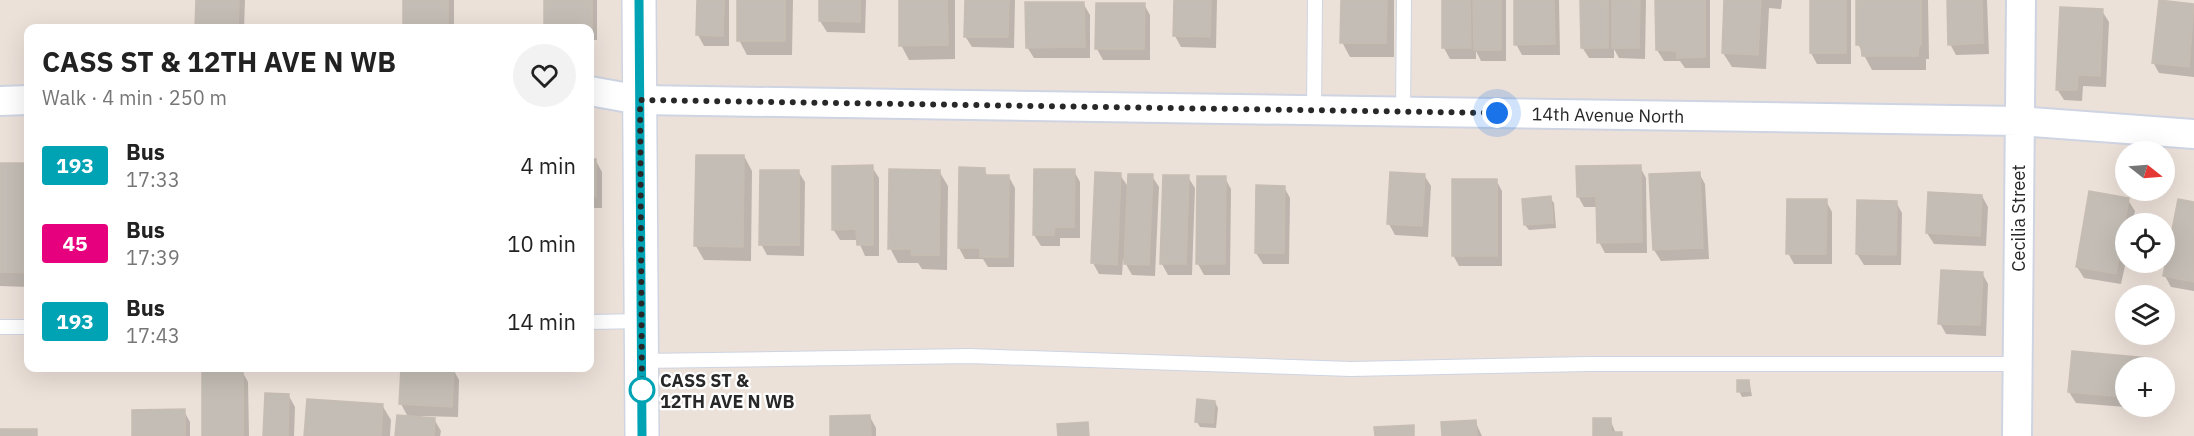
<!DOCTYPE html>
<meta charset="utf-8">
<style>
body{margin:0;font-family:"IBM Plex Sans",sans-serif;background:#f2f2f2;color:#222;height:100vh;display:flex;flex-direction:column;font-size:22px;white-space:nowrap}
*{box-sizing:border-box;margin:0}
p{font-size:20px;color:#767676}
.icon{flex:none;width:33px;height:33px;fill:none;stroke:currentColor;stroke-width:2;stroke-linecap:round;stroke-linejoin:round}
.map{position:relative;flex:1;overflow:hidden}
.details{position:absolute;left:24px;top:24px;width:570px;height:348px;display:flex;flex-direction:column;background:#fff;border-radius:12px;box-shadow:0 6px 24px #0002}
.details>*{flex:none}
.badge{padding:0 12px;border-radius:4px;font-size:21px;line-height:39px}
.needle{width:39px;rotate:107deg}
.fabs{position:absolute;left:2115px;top:141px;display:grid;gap:12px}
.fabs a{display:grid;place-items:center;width:60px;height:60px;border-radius:50%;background:#fff;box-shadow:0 6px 24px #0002;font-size:30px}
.you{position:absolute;width:30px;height:30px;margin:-15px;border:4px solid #fff;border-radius:50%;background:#1a73e8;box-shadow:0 0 0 9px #1a73e833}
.map>.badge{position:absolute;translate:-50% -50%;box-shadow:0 0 0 3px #fff}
.round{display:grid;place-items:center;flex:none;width:63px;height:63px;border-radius:32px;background:#f2f2f2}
.head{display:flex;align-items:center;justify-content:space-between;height:102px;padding:0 18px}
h1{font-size:28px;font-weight:800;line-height:45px}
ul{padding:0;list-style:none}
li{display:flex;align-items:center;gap:18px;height:78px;padding:0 18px}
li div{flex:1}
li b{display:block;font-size:22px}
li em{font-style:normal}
li .badge{min-width:66px;font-weight:700;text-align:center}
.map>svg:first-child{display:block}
</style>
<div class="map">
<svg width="2194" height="436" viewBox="0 0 2194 436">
<rect width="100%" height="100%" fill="#ece1d9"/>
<path fill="#0003" d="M197,0H245L244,28H196Z
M404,0H454V28H404Z
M545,0H597V40H590V28H545Z
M698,0H729V46H704L698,35Z
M739,0H793L792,55H747L739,40Z
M821,0H866L865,33L827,32L820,21Z
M900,0H955V59L909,60L901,45Z
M966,0H1015L1014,48L972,47L965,36Z
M1176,0H1217L1216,48L1181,47L1175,36Z
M1342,0H1394V57H1350L1342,42Z
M1444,0H1506V61H1481L1476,51V59H1450L1444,48Z
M1516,0H1559L1560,55H1522L1516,44Z
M1582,0H1646L1645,59L1619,58L1614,49V58H1589L1582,47Z
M1657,0H1710V68H1685L1680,61H1664L1657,50Z
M1726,0H1782L1781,9L1769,8L1766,69L1732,67L1723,53Z
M1811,0H1851V64H1817L1811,53Z
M1858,0H1928L1929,59H1926V70H1872L1858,44Z
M1948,0H1987L1989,54L1956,55L1950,44Z
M2160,2L2194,6V77L2159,73L2153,62Z
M1083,3L1090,15V58H1034L1027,47Z
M1144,4L1150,15V60H1103L1097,49Z
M2102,11L2109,22L2106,87L2083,86L2082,101L2064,100L2057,89Z
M744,156L752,171L751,261L704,260L696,246Z
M590,160L596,161L602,172V208H590Z
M0,164L28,165V287L0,286Z
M872,167L879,178V256H865L858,240H840L833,229Z
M1640,167L1646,178L1647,253H1605L1599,242L1598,207H1584L1578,196Z
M984,169L988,177H1009L1015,188L1014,267H988L983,259H965L959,248Z
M798,171L805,182L804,256L767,255L761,244Z
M939,171L948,186L947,270L922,269L918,263H898L890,248Z
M1074,171L1080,182V238H1060V246H1041L1034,235Z
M1699,173L1705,184L1709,259L1661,261L1654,250Z
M1120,175L1129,188L1152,176L1159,187L1155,276L1132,275L1123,259L1122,275L1099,274L1093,263Z
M1424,175L1431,186L1428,237L1395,235L1389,224Z
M1188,177L1195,188L1192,275H1168L1162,264Z
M1225,178L1231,189L1230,275H1204L1198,264Z
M1496,180L1502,191V266H1459L1453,255Z
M1284,187L1290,198L1289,264H1263L1256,253Z
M1982,196L1988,207L1986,246L1934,244L1927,233Z
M1550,198L1554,203L1556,228L1529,230L1525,225Z
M2128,200L2135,211L2132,224H2126V261L2121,284L2084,278L2077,267Z
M1826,201L1832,212V264H1794L1788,253Z
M1896,202L1902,213L1901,265H1864L1857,254Z
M2194,203V291L2171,287L2165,276Z
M1982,273L1988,284L1986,336L1946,334L1940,323Z
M2073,353L2148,360L2152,368H2126V406H2151L2150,409L2076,403L2069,392Z
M403,368L453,369L459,380L458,417L422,416V418L434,419L441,431L440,436H396L408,417L401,404Z
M242,371L248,382L249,436H203Z
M1749,381L1752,396L1742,397L1739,391Z
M289,396L295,407L294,436H265Z
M1215,402L1218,408L1216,428L1200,427L1197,422Z
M382,405L391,420L390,436H305Z
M184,411L190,422V436H133Z
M870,417L876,428V436H832Z
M1610,419L1616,434L1622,436H1595Z
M1475,421L1482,436H1443Z"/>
<path fill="#c3bdb5" stroke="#c7bdb3" stroke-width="1.5" d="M196,0H239L238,28H195Z
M403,0H448V28H403Z
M544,0H592V29L544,28Z
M697,0H724L723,36L696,35Z
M737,0H785V41H737Z
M819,0H860V22L819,21Z
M899,0H947L948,45L899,46Z
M965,0H1009L1008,37H964Z
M1174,0H1211L1210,37L1173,36Z
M1341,0H1387L1386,43H1340Z
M1442,0H1470L1471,48H1442Z
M1473,0H1501V50H1474Z
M1514,0H1554L1555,44L1514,45Z
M1580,0H1608V48H1581Z
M1612,0H1640L1639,48H1612Z
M1655,0H1705V57L1677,58V51L1656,50Z
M1724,0H1761L1758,55L1722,53Z
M1810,0H1846V53H1810Z
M1856,0H1921V45H1919L1918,56H1862L1861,45H1856Z
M1947,0H1982L1983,43L1948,45Z
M2159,0L2194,4L2189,67L2152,63Z
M1025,2H1084L1085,47L1026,48Z
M1096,3H1145L1144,49H1095Z
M2060,7L2103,9L2100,76L2078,75L2077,90H2056Z
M696,155H744L743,247L694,246Z
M590,159H596V197H590Z
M0,163H28L26,273L0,272Z
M873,165V245H857L856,229L832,230V166Z
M1641,165L1642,242L1597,243L1596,196L1577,197L1576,166Z
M959,167L985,168V175H1009L1008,257H980V248H958Z
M889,169L940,170L939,255H911L912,249H888Z
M1034,169H1075L1074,227H1055L1054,235H1033Z
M760,170H799V245H759Z
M1095,172L1121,173L1117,265L1091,263Z
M1390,172L1425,174L1422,226L1387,224Z
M1700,172L1703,248L1653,250L1649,174Z
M1128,174H1153L1149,265L1124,264Z
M1163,175H1189L1186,264H1160Z
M1197,176H1226L1225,264H1196Z
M1452,179H1497V256H1452Z
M1256,185L1285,186L1284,253H1255Z
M2089,191L2129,198L2116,274L2076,267Z
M1928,192L1982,195L1980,236L1926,233Z
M1551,196L1553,223L1524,225L1522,199Z
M1787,199H1827L1826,254H1786Z
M2178,199L2194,202V282L2163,276Z
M1857,200L1897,201L1896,255L1856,254Z
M1941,270L1983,272L1980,325L1938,324Z
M2072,351L2149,358L2148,368H2126V397L2068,392Z
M401,368H454L452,407L399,404Z
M202,370H243V436H202Z
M1737,380H1749L1750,391L1737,392Z
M265,393L289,394L288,436H263Z
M307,399L383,404L381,436H304Z
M1197,399L1215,401L1213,423L1195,422Z
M185,409V436H132V410Z
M397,415L435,418L434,436H395Z
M870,415L871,436H830V416Z
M1593,418H1611V432H1622V436H1593Z
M1476,420L1477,436H1442L1441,422Z
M1088,422L1089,436H1058L1057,424Z
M1414,425V436H1375L1374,427Z
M0,429H37V436H0Z"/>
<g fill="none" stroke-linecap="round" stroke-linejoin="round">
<defs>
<path id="lane" d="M1314,110L1315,0
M1403,112L1404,0
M590,322L642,321
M0,327H28
M642,361L970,356L1351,369L1589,364H2017"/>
<path id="street" d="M590,91L640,100L2019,121L2194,134
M0,101L28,100
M2017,436L2021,0"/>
<path id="secondary" d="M639,0L642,436"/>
</defs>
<use href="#lane" stroke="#ced4e2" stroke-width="16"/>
<use href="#street" stroke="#ced4e2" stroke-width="32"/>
<use href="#secondary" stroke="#ced4e2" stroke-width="36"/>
<use href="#lane" stroke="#fff" stroke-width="14"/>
<use href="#street" stroke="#fff" stroke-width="28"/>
<use href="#secondary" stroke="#fff" stroke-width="33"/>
</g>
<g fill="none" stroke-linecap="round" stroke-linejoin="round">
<defs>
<path id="line" d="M639,0L642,436"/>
</defs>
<use href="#line" stroke="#fff" stroke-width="14"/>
<use href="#line" stroke="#00a3b4" stroke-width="9"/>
<path stroke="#282828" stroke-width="6" stroke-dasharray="0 10.8" d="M642,390L640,100L1497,113"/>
</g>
<circle fill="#fff" stroke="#00a3b4" stroke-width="3" cx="642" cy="390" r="12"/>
<g text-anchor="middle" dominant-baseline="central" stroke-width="4.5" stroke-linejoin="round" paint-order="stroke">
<g font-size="18" fill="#282828" stroke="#fff">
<text transform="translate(1608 115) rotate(1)">14th Avenue North</text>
<text transform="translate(2018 218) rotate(-90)">Cecilia Street</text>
</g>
<g font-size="18" font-weight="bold" fill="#282828" stroke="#fff" text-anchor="start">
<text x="660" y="380">CASS ST &amp;<tspan x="660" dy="21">12TH AVE N WB</tspan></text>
</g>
</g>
</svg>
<div class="fabs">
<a><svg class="needle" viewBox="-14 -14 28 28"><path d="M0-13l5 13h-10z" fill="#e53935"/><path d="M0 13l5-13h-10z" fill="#767676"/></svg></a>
<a><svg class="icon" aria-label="locate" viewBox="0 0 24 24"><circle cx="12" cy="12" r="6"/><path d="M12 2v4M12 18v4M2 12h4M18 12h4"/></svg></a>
<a><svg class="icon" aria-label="layers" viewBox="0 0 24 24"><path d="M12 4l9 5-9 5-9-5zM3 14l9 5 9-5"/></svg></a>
<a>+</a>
</div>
<div class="you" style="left:1497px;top:113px"></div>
<section class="details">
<div class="head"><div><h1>CASS ST &amp; 12TH AVE N WB</h1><p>Walk · 4 min · 250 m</p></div><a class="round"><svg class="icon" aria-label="heart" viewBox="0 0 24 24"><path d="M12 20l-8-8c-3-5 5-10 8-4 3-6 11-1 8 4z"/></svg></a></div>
<ul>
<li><span class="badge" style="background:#00a3b4;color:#fff">193</span><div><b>Bus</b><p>17:33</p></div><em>4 min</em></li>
<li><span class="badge" style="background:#e6007e;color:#fff">45</span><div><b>Bus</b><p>17:39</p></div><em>10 min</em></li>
<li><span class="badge" style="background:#00a3b4;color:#fff">193</span><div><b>Bus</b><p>17:43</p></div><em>14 min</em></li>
</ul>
</section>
</div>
